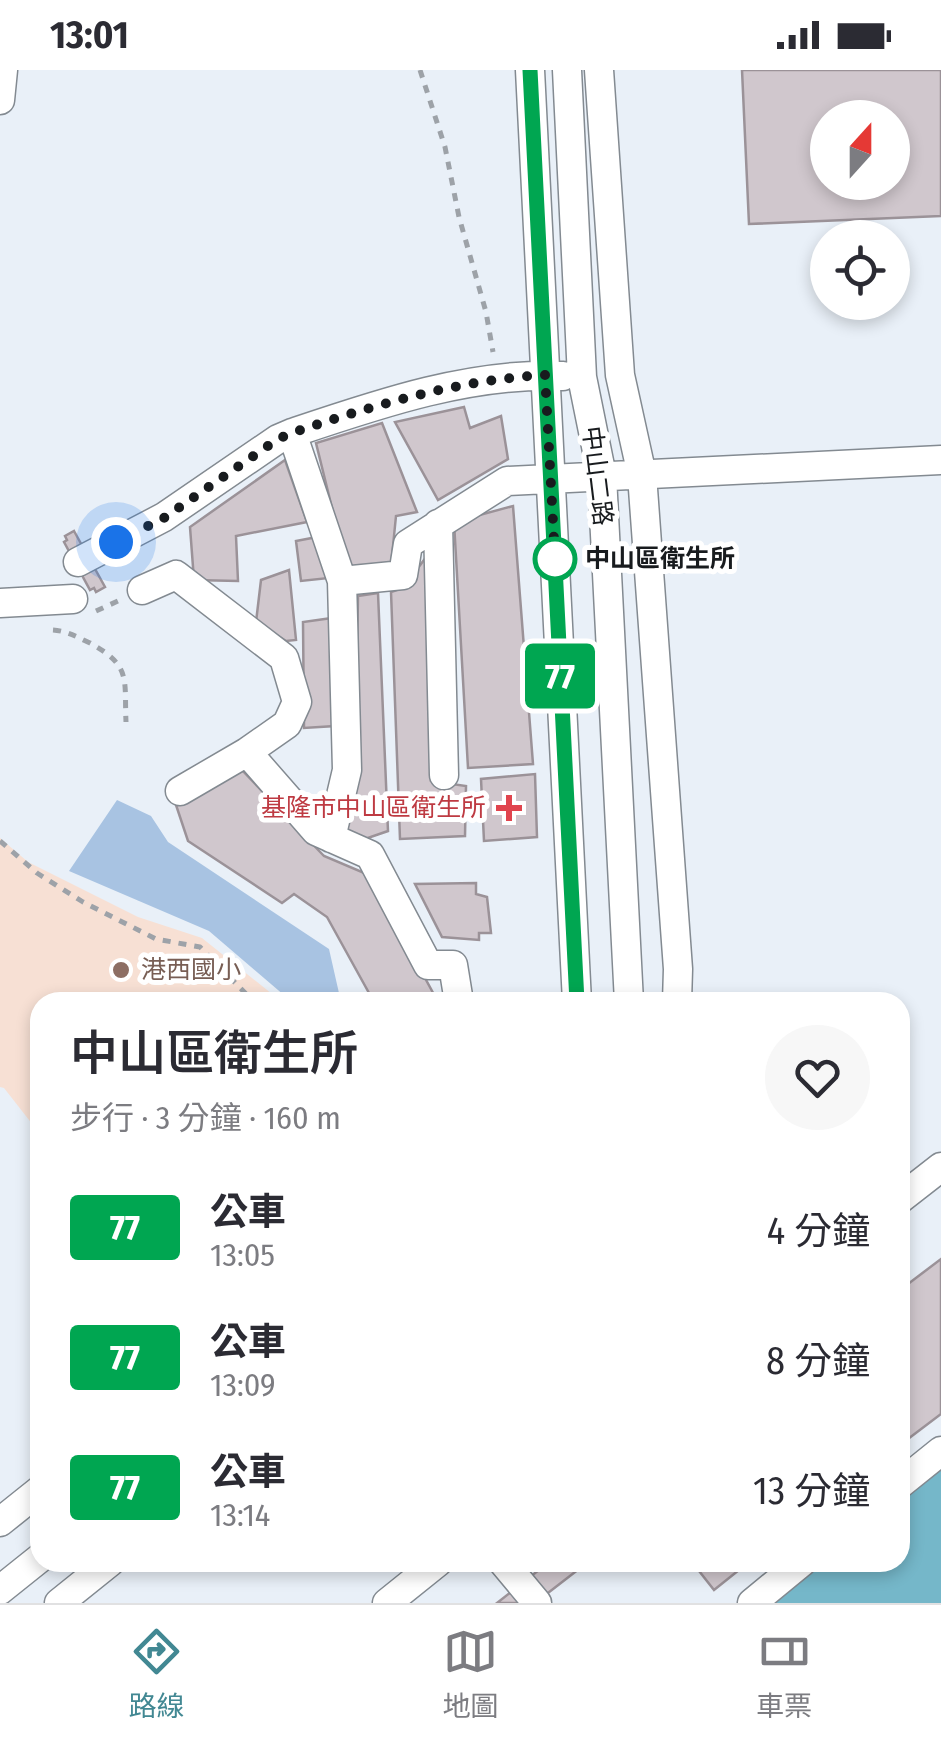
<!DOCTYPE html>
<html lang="zh-TW">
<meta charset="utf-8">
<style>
body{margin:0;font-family:"Fira Sans Condensed","Noto Sans TC",sans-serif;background:#f7f7f7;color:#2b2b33;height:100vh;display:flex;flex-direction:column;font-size:38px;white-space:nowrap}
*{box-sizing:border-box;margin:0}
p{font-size:32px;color:#7c7c81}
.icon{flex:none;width:55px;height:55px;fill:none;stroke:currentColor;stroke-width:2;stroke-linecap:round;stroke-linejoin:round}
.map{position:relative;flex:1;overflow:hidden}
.sheet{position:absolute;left:30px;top:922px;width:880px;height:580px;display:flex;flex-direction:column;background:#fff;border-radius:30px;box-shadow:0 5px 15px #0003}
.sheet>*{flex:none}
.badge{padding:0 20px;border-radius:8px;font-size:35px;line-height:65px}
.needle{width:65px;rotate:21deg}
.controls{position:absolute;left:810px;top:30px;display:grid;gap:20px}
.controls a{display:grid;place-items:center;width:100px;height:100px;border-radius:50%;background:#fff;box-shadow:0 5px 15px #0003;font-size:50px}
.you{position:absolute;width:50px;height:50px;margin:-25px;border:8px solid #fff;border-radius:50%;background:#1a73e8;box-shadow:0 0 0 15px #1a73e833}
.map>.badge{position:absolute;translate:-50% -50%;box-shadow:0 0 0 5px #fff}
.round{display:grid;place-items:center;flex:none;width:105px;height:105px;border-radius:52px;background:#f7f7f7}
.head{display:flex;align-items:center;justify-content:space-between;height:170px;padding:0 40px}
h1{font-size:48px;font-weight:600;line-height:75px}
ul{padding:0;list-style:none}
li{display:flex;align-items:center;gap:30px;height:130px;padding:0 40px}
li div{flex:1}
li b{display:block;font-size:38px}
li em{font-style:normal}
li .badge{min-width:110px;font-weight:700;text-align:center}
.status{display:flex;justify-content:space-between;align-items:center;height:70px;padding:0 50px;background:#fff;direction:ltr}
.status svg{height:28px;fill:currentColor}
.tab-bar{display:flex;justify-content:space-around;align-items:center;height:140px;border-top:2px solid #e1e1e2;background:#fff;font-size:28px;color:#7c7c81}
.tab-bar a{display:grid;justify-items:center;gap:5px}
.tab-bar .on{color:#428893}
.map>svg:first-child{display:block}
</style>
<div class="status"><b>13:01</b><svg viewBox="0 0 49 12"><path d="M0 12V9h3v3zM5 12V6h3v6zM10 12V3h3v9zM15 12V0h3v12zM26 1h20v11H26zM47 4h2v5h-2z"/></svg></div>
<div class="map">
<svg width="941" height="1533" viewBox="0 0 941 1533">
<rect width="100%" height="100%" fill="#e9f0f8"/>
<path fill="#f7e0d4" d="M0,768L28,792L138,847L202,868L282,932H40V1064L4,1018L0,1017Z"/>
<path fill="#a8c3e2" d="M117,730L151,746L168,772L329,879L341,932H292L209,861L69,801Z"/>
<path fill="#75b7c9" d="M941,1392V1533H760L812,1493L900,1492V1424Z"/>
<path fill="#d0c7cd" stroke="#9b9298" stroke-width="2.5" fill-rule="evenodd" d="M742,0H941V146L749,154ZM828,48H892V112H828Z
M464,337L470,358L501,346L508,389L438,430L395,352Z
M382,353L417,442L396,446L391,496L348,503L316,373Z
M285,390L307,452L236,466L238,511L194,510L190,457Z
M513,436L533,694L468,698L454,452Z
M74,461L105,517L96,522L94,518L90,520L64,472L67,470L65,466Z
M317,467L329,508L301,511L296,471Z
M427,486L431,711L466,716L465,766L400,769L391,522L403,518Z
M289,500L296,570L286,571L256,552L261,510Z
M378,523L388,761L365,769L342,761L355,701L358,526Z
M332,548L335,656L304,658L303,552Z
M239,697L324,786L369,805L438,932H374L327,847L294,824L282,833L188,771L176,735Z
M535,704L537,767L484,771L481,709Z
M476,813V824L487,827L491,863H479V870L442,867L415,814Z
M941,1189V1344L900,1375V1220Z
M549,1492H588L535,1533H497Z
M692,1492H749L714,1520Z"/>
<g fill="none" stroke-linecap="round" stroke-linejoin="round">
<defs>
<path id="minor" d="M530,0L577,932
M567,0L582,307L602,406L629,932
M599,0L620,305L642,405L678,899L677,932
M0,30L3,0
M292,363L342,511L347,700L331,768
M438,454L444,705
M78,492L164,447L278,369L292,363C378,334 471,302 563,306
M342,511L403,505L408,474L507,411L941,390
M142,520L176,505L284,588L297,632L287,654L247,682L180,721
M0,533L73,529
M247,682L316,761L370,785L428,895H453L459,932
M900,1129L941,1097
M900,1414L941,1381
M0,1452L40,1420
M503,1492L537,1533
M0,1520L40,1488
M59,1533L110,1492
M387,1533L438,1492
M752,1533L802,1492"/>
</defs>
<use href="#minor" stroke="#838a91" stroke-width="31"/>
<path stroke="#9da2a8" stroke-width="5" stroke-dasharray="8 8" stroke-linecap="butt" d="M420,0L445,77L459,147L486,242L493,282
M96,541L118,531
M53,560C67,561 77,567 90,573C132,596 124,609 126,652
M0,771L37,803L83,832L156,869L200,877L254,932"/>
<use href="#minor" stroke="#fff" stroke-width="28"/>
</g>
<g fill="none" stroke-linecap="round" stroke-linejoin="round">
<defs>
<path id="line" d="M530,0L577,932"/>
</defs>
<use href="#line" stroke="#fff" stroke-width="22"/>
<use href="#line" stroke="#00a651" stroke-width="15"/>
<path stroke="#181b1e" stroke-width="10" stroke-dasharray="0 18" d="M116,472L164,448L278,369L292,363C374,335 458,310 545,305L555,489"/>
</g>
<circle fill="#fff" stroke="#00a651" stroke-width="5" cx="555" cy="489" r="20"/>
<path fill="#e0444e" stroke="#fff" stroke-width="4" d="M504 723h10v10h10v10h-10v10h-10v-10h-10v-10h10z"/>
<circle fill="#8d6e63" stroke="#fff" stroke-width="4" cx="121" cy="900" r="10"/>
<g text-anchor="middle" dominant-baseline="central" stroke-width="10" stroke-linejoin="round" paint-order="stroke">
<g font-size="25" fill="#181b1e" stroke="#fff">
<text transform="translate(597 406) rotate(83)">中山二路</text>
</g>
<g font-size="25" font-weight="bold" fill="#181b1e" stroke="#fff" text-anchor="start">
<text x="585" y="489">中山區衛生所</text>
</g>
<g font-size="25" fill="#be3a42" stroke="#fff" text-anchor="end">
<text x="486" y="738">基隆市中山區衛生所</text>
</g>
<g font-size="25" fill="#785e54" stroke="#fff" text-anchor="start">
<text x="141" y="900">港西國小</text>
</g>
</g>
</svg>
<div class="controls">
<a><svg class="needle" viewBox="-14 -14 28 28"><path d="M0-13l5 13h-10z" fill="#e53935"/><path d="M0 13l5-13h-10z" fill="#7c7c81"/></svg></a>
<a><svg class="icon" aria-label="locate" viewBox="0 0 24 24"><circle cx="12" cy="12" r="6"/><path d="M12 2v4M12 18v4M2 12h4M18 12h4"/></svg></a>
</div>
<div class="you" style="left:116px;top:472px"></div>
<b class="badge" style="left:560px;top:606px;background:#00a651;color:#fff">77</b>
<section class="sheet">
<div class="head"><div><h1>中山區衛生所</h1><p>步行 · 3 分鐘 · 160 m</p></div><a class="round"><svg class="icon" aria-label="heart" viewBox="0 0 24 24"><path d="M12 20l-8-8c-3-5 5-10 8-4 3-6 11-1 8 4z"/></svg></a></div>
<ul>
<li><span class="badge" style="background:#00a651;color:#fff">77</span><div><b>公車</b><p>13:05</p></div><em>4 分鐘</em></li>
<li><span class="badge" style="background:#00a651;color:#fff">77</span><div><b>公車</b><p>13:09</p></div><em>8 分鐘</em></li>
<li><span class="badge" style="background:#00a651;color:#fff">77</span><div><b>公車</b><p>13:14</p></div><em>13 分鐘</em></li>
</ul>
</section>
</div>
<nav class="tab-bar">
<a class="on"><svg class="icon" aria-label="directions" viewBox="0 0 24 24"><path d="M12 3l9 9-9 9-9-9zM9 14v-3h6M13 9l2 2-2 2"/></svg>路線</a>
<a><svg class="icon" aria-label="map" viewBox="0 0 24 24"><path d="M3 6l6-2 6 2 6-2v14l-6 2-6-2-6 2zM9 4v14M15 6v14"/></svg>地圖</a>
<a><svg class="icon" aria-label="tickets" viewBox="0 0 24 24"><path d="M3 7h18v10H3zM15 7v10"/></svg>車票</a>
</nav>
